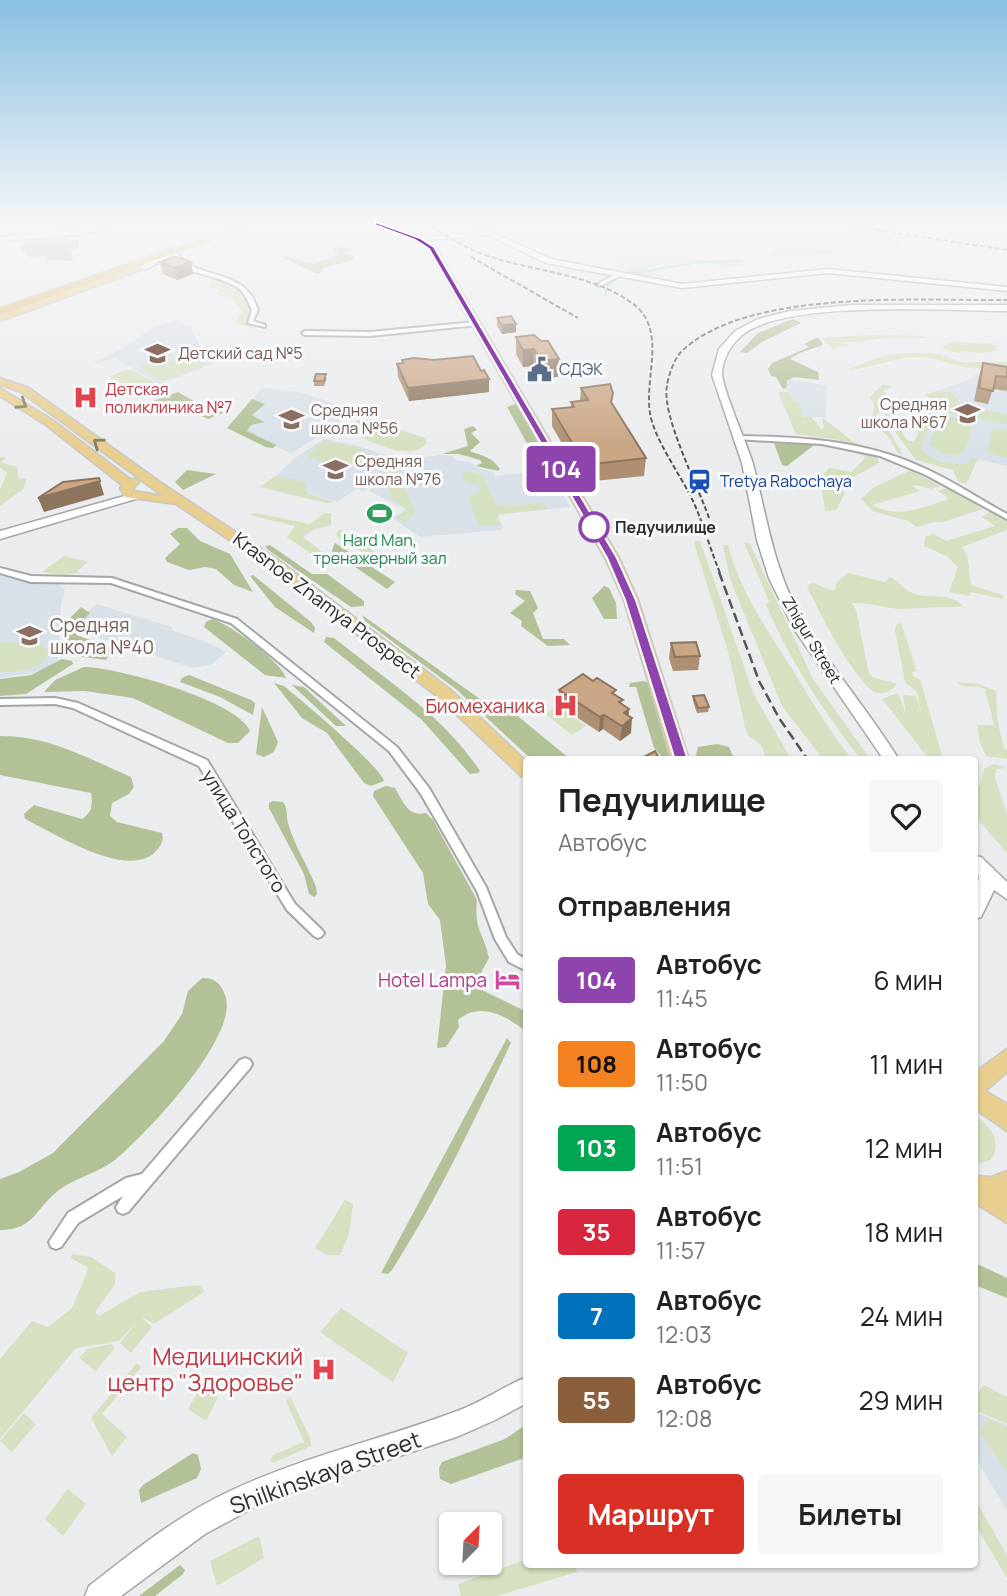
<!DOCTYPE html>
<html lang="ru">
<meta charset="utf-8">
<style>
body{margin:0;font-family:Manrope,sans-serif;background:#f6f6f6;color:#222;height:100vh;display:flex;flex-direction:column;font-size:26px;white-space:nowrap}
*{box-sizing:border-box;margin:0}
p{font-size:23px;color:#767676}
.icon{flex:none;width:38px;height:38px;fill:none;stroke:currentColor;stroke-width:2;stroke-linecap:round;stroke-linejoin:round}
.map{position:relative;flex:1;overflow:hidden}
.sheet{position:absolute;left:523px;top:756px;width:455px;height:812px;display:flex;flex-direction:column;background:#fff;border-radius:7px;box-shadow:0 2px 5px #0004}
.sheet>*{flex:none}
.badge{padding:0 14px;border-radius:5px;font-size:24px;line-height:46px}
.needle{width:46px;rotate:24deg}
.buttons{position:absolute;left:439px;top:1512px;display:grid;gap:14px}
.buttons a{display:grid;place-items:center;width:63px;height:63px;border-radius:7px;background:#fff;box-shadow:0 2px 5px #0004;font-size:35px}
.map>.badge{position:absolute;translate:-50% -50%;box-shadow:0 0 0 4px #fff}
h2{padding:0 35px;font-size:26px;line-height:63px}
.round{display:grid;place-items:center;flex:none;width:74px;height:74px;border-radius:7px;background:#f6f6f6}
.summary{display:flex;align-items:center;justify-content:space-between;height:119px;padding:0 35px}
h1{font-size:33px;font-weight:700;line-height:52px}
.action{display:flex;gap:14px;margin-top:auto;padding:14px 35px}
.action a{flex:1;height:80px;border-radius:7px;background:#d93025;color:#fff;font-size:28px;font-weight:700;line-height:80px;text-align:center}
.action a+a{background:#f6f6f6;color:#222}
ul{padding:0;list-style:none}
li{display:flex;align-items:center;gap:21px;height:84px;padding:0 35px}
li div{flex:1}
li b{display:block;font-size:26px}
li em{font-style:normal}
li .badge{min-width:77px;font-weight:700;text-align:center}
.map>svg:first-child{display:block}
</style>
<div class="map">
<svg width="1007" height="1596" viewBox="0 0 1007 1596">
<rect width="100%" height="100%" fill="#eaeced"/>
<path fill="#d9e1e8" d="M287,241L331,244L355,251L314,267L264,249Z
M634,250L645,251L689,256L685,263L655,265L640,271L610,266Z
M175,320L190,327L205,355L216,363L159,384L115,358L97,363L93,362L120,350L152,328Z
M977,373L1007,375V466L979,460L965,464L947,463L928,457L915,443L919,427L932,404L938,402L924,395L969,380Z
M781,377L827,386L826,417H805L792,402Z
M262,388L299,392L358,411L292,453L230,428Z
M324,439L359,446L400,461L439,455L452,456L456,460L470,462L477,468L494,472V476L550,470L570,507L497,515L503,527L500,530L420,537L392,518L406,510L369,491L384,474L363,492L358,488L337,502L271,481L295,458Z
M0,570L25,577L59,580V585L65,589L61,604L58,659L51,666L32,673L0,678Z
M97,604L172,627V630L209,643L226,652L211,665L193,668L68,628Z
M977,1413L1007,1425V1511L975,1457V1418Z"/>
<path fill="#d5e1c0" d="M889,240H899L902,244L880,247L866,252L776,257L768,252L874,247Z
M690,259L742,260L751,264L723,268C708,257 676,267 658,270L653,273L678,283L624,272L630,270L628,269L631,266L638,268L635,271H640L685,263Z
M211,281C232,282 246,290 251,311L247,321L257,329L234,323L244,311L231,299L232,296L224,297L216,293L221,291L206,286Z
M874,335L920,336L927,338H882L862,342H831L850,345L833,349L822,338Z
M953,342C968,342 982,345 993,343L999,350L982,353L960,351L961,354L944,349L943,346Z
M913,353L940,354L960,362H1007V368C993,368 977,370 963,367C943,363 934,355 911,357C894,358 859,372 848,369L886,355Z
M193,359L207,365L161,381L138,367L155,362Z
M125,370H133L154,382L155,386L136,391L109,377Z
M883,384L893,387L883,391L886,394L876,418L885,425L903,455L898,453L890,439L873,420L874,402L869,398Z
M937,391L951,392L959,401L958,405L1007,414V424L937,411L932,413L921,449C933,462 952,466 970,463L971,458L978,459L966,484L958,481L953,470L916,460L885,418V413L890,414L907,440L914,442L934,404L940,402L926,395Z
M778,392H789L794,401L799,402L803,417H811L822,430L824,428L822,417L852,441L864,446L834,439L796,434Z
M948,416L963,419L971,425C971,432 969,442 966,448C959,461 937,453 930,444L937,420Z
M369,419L425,438L427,443C409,464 369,439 348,432V427L356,421Z
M999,429L1007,430V458L994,455L987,450L992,431Z
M323,441L357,447L381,461C360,469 327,465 307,456Z
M849,450L877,455L879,463L839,485L845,493L836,510L825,511L822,489L824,487H820L822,477L829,468L852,472L866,457Z
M0,457L6,458L1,462L17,467L19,479L27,478L23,489L0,506V490L7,473L0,467Z
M392,470L398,471L415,511L406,523L396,517L407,510L393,499L385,484H364L374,475Z
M911,470L941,486L931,489L915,485L913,487L920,491L875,504L874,506C899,519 924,507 949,499L938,491L948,488L983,509L943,522H934L917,527L908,521L873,511L861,499L873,488Z
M466,471L483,476L496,504L505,506L543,503L548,509L497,514L500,526L478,525L468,496L479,493L480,489L478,485L464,481L462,474Z
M275,476L306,482L307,493L334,502L326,503L260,487Z
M990,512L1007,520V530L962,547C971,557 968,572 971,585L1002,595L1004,599L971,592L969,596L949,592L958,567L948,557L924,546L925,537L933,534L946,541L995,526L982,517Z
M255,513L310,524L325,513H331V525L315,529L303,537L333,560L323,562L287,537L295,526L250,515Z
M339,529L348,532L395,567H385L338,537L336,534Z
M696,541H700L754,695L791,759H767L761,745L748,736L745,727L728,651L694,543Z
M744,542L749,543L752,548L813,679L870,759H861C824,713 790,660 766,605L769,601Z
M723,545H728C740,591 766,629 792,669C811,700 829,731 852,759H823L782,706L730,579Z
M64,556L88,562L77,571L81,573L62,575L42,572Z
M848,573L885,582L890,577C900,582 905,592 918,595C934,598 946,593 961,604L962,607C940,606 922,609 901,609C885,608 869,602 852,603L856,610L869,674L874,678L896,683L895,687C888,692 882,695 875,692C854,681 817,608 807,586L813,583L834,591L838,581Z
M901,623L917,671L912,672L913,677L920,679L943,759H929L882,699L898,693L906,714L903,695L916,696L922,716L917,692L905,682L895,630L896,625Z
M0,642L41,644L49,651C42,672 19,672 0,672Z
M957,682L978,684L996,691L997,718L1004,749L1007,750V759L986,756L980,743L977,725H994L985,689C974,683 965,691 957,682Z
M557,706L586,726L572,735L545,714Z
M994,764L1006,768L996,769L995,778L1007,814V853L975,816V787L980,785L984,769Z
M975,1116C989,1125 1000,1138 994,1155L989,1161L975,1164Z
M345,1200L353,1204L349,1234L340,1255H327L315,1248Z
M72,1254L91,1257L115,1273V1284L95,1312L99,1316L140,1292L197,1285L202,1286L204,1292L157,1322L153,1323L141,1317L152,1327L131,1353L120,1343L138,1321L119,1341L76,1348L0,1439V1359L32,1321L48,1327L72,1308L88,1270L87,1267L71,1258Z
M341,1308L408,1353L393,1382L320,1332Z
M111,1344L115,1348L96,1371L79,1358L87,1349Z
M137,1363L141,1367L102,1414L127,1437L112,1456L91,1418Z
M984,1385L1007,1397V1424L975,1410V1397Z
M201,1387L218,1397L206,1421L188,1409Z
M290,1396L310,1438L311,1446L273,1463L271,1461L273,1455L304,1442L286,1401Z
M24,1413L36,1424L12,1452L0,1441Z
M987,1418L1007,1427V1472L979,1433Z
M68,1489L86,1504L63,1536L45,1519Z
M975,1499L1007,1555V1578L975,1524Z
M259,1536L264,1558L217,1586L210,1561Z
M527,1559V1564L575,1565L577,1572L496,1596H461L458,1584Z"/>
<path fill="#b2c196" d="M60,236L69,240L82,239L78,243L79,248L71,252L73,261L46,259L44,256L29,257L20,247L26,242Z
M340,246L352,249L345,253L354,257L351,261L323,268L321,270L322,272L317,274L278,255L313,264L337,255L338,253L333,249Z
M793,319L801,323L762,342L747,353L740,352L758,333Z
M816,338H819L823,345L800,353L790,359L818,372L819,380L795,377L787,380L786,388L783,389L776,377L771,376L768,369L772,363L809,347L804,344Z
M178,392L211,411L225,412L208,419L179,406C172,408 164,412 156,413C144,416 133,411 121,414L113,409L126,404L137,407Z
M252,399L265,404L252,415L264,422L251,425L247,431L276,445L273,448L266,447L227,428Z
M515,404L518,406L552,468L536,469L533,462L535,458L507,407Z
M473,426L477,430L471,433L480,442L470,451C482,456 491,456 500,469L498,471L476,466L482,463L480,460L459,454H442L468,446L464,429Z
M774,443L814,445L787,466L782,465Z
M187,470L216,474L183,490L175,482Z
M178,528H187L200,541L230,554L253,592L234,585L216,569L205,567L189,570L167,562L165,558L180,544L170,534Z
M335,542V543L395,582L387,589L332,551Z
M270,545L312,574H327L364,601V606L351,607L268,550L265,546Z
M253,575L311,622L315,628L314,633L275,607L250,576Z
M604,586L609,588L616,603L617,619H604L592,598Z
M516,590L530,591L538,608L533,613L543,639H564L570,645L548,646L521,626L522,621L510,613L525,601L515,594Z
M81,607L90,613L78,625L76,635L112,648L106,660L76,656L68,651L62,626Z
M362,615L494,709L514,713L570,759H531L457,690L365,621Z
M212,619C228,623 282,662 286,678L265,675L204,627L206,622Z
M326,637L334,638C385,679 443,715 480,771L478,773L470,774L422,720L324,642Z
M62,659L72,661L73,664L26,694L0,696V679L31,675Z
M84,667C116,667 239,701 250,731L238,743H228L133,698L85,691L44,692L55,680Z
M189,675L251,700L255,703L253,715L220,697L180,682L182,678Z
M643,681L648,682L670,759H664L654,748L636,687H629L630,683Z
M274,683L284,686C301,700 381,767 384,781L371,786L364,783L327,733L302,718Z
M292,685L304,687L346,726H336Z
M262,707L278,742L274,752L264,757L256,754Z
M0,736C50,736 87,758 131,777L134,787L129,794L112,803L110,816L117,822L162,833C164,840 161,846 155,852C127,880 54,833 25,819L24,814L34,805L82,819C92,813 93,804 91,793L0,775Z
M717,744L729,747L734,759H695L698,747Z
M386,786L395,788C404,803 408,817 426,813L433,820L477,900C474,930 483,931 489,958L474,986L527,1012V1032C506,1016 481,1001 458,1020L459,1027L446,1047L437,1048L446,966L440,920L428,904L423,873L373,796L374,791Z
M273,801L283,802C288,808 286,815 288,823C294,845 308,866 316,887L317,894L314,897L309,894L304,874L269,808V803Z
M202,978C214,978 220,982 225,995C241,1035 146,1134 116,1159C99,1173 76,1177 59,1190C35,1208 35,1230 0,1230V1179L19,1172L53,1153L164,1041L182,1014L188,991Z
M507,1038L511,1043C474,1120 439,1197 392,1270L388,1274L381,1273Z
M975,1263L1007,1278V1298L975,1285Z
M527,1424V1457L451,1484L440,1479L439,1468L442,1462L505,1439Z
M193,1453L198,1455L201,1469L197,1478L141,1503L139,1490L143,1485Z
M180,1565L185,1570L183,1574L155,1596H139Z"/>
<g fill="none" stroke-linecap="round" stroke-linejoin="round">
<path stroke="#98d4d9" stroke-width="2" d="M627,274L702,262L742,261
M605,295L608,285L621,276"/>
<defs>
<path id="minor" d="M0,223H8L0,226Z
M59,223H64L67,235H63Z
M171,251H175C195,279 232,269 251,295C254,299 256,305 258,310L253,321L265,325V327L248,323L252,310C248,301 245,293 237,287C216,273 181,277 171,251Z
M618,273L623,274L601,286L596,285Z
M476,322L478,323V325L370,336L305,335L302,333L305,331L370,332Z
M738,436C799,437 860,440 917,465C949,478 977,498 1007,514V519L926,475L880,456L822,444L736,439L734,438Z
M0,568L31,576L112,578L237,619L397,747L429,788L486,887L506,937L517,954L527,960V971L509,962L495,939L477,891L421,794L389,751L231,623L111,583L31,582L0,573Z
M55,698L78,703L207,760L295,904L322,930L324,933L322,936L318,938L314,936L287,910L199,766L73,708L55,704L0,705V699Z
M245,1058L250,1060L252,1064L250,1068L128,1212L123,1214L118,1212L116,1207L123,1196L78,1223L61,1247L56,1249L51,1247L49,1242L68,1213L126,1178L142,1174L240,1060Z"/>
<path id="secondary" d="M117,223H135L77,235L0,241V237L77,231Z
M489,231L551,259L682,284L828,269L1007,287V291L828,273L682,288L546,263L488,235L418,241L414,239Z
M170,250L177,252L145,270L138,268Z
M851,305H1007V311C948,311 783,299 741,336C730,346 723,359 722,373C722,389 747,443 753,464C769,525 773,572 808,629C836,674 871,714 899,760H884L794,629L769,578L757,540L742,463L712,375L719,349L735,331L758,319L790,311Z
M135,493L141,496L139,498L0,539V531Z
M975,856L981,857L1007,882V899L994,890L981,917L975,919V897L979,876L975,872Z
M527,1377V1403L495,1420L459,1436L266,1501L205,1534L121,1596H85L89,1586C134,1551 178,1515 230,1491C304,1456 384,1439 460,1410C484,1401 504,1386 527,1377Z"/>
<path id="primary" d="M373,223C394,223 420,234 436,248L619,558L638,600L689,760H672L624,600L605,558L429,250L415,241Z
M139,266L146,268L0,321V315Z
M0,378L29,388L160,482L278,560L451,690L527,762V778L521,776L439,698L268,566L176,504L125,497L120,488L122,485L46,425L0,396V388L54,421L130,479H137L139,482L133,489L134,491L163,496L21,392L0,385Z
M1007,1049V1072L985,1091L1007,1104V1131L975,1109V1072Z
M1007,1171V1223L975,1203V1176L992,1177Z"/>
<path id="trunk" d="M248,223H261L0,314V308Z"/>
</defs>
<use href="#minor" stroke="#a4a6a7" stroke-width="4"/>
<use href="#secondary" stroke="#a4a6a7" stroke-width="3"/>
<use href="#primary" stroke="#c8c8c8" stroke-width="3"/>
<use href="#trunk" stroke="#c8c8c8" stroke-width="3"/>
<use href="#minor" fill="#fff" fill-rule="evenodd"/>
<use href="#secondary" fill="#fff" fill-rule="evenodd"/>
<use href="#primary" fill="#e8cf90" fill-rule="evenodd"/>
<use href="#trunk" fill="#e0bf6b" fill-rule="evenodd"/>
<path stroke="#545556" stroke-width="2" stroke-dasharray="5 2.5" stroke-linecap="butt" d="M425,223C446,235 467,250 491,257C537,272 592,274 632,303C668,329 644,376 650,413C654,439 680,474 692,499C703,522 710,549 720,573
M839,224L1007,250
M471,257L578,318
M709,518C699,488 661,415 667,386C668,377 674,359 681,352C746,288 919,301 1007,300"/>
<path stroke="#545556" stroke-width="2.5" stroke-dasharray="10 4.5" stroke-linecap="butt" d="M719,572L759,681L779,718L808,760"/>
</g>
<path fill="#ae8f72" d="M160,262H191L193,274L177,280L163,274Z
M497,318L516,332L502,334L497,326Z
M534,335L558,377L540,378L533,366L523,367L516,354V337Z
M402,360L481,371L489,392L409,401L398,377L397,364L402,363Z
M983,363L1007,367V391L993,389L988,404L974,401L979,376Z
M327,378L324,386H314V381Z
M581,388L613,393L612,403L646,458L644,476L584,482L552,426V409L571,407V402L580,401Z
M671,643L700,656L698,670L673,671L669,658Z
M593,681L616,695L622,705L629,709L628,716L631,733L620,741L603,729L599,732L558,705L559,690Z
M693,696L709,707L708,712L697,713L693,701Z"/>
<path fill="#8d745d" d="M191,262L193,274L177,280L174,268Z
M516,324V332L502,334V325Z
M534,349L533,366L523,367V350Z
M559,359L558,377L540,378L541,361Z
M489,379V392L409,401L408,388Z
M99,478L104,495L44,512L38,498Z
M629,709L628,722L632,718L631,733L620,741L624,713Z
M604,715L603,729L599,732L600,717Z"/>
<path fill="#caa685" stroke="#8d745d" stroke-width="2" d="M176,257L191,262L174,268L160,262Z
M511,316L516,324L502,325L497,318Z
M534,335L541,341H548L559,359L541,361L534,349L523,350L516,337Z
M473,356L481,371L484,370L489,379L408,388L397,364L403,363L402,360L414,358L434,360Z
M983,363L1007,367V377L996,376L993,391L979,388Z
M316,374H326L324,381H314Z
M610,384L613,393L611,402L646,458L585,465L552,409L574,407L571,402L588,400L581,388Z
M99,478L100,481L38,498L63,482Z
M696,642L700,656L675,657L671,643Z
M583,674L593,681L597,678L616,690L612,693L623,700L619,702L629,709L624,713L632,718L622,726L604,715L600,717L559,690Z
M704,695L709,707L698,708L693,696Z
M655,751L660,760H638Z"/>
<defs><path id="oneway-chevron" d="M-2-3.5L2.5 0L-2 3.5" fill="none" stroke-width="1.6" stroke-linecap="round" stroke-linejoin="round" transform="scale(1.75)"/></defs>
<g stroke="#8a7e5e">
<use href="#oneway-chevron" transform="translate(22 404) rotate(33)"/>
<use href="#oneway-chevron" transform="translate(98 443) rotate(-144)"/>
</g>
<linearGradient id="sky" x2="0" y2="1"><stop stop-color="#88c1e2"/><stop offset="0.5" stop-color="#f6f6f7"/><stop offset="1" stop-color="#f6f6f7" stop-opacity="0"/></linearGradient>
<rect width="1007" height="447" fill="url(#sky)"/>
<path fill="#8e44ad" stroke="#fff" stroke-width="2" d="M375,222L420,238L434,247L617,558L636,600L688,760L686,763H677L675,760L625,600L607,558L429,249L415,240L375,225Z"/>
<defs>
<symbol id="school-bare" viewBox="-9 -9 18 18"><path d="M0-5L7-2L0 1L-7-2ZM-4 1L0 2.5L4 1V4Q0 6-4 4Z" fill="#8d6e63" stroke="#f7f9fb" stroke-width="2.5" paint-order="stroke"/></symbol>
<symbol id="civic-bare" viewBox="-9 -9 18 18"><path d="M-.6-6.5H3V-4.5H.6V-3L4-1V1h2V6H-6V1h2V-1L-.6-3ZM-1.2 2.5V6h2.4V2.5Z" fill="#5c6f8a" stroke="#f7f9fb" stroke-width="2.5" paint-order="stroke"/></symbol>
<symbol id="hospital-bare" viewBox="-9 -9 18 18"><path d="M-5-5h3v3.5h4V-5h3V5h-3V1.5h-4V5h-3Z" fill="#e0444e" stroke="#f7f9fb" stroke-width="2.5" paint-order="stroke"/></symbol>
<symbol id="station-bare" viewBox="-9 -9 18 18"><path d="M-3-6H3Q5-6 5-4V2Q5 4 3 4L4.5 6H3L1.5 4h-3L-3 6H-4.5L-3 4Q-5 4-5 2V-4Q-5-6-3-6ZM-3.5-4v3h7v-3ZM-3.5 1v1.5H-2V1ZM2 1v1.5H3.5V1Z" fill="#1a4fb4" stroke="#f7f9fb" stroke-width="2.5" paint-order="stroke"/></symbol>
<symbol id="stadium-bare" viewBox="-9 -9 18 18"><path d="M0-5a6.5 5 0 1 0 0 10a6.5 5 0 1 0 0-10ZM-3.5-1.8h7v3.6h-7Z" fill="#2e9e5b" stroke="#f7f9fb" stroke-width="2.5" paint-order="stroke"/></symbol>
<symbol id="hotel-bare" viewBox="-9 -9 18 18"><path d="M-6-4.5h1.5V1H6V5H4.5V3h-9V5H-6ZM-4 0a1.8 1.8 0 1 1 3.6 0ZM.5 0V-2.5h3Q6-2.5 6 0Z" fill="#d1479c" stroke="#f7f9fb" stroke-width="2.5" paint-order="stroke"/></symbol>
</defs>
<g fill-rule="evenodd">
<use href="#school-bare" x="140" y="336" width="35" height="35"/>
<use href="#civic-bare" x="522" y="352" width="35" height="35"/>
<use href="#hospital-bare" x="68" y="380" width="35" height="35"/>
<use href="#school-bare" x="950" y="396" width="35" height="35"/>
<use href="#school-bare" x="274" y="402" width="35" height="35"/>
<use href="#school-bare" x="318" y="452" width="35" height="35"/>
<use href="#station-bare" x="682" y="464" width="35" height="35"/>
<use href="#stadium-bare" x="362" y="496" width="35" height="35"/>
<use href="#school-bare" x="12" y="618" width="35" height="35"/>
<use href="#hospital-bare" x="548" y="688" width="35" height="35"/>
<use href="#hotel-bare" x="490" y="962" width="35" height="35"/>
<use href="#hospital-bare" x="306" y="1352" width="35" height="35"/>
</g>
<circle fill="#fff" stroke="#8e44ad" stroke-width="3.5" cx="594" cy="527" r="14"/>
<g text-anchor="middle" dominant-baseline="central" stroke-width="6" stroke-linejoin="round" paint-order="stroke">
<g font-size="16" fill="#785e54" stroke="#f7f9fb" text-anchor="start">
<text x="178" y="353">Детский сад №5</text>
<text x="947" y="404" text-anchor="end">Средняя<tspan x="947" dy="18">школа №67</tspan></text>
<text x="311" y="410">Средняя<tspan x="311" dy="18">школа №56</tspan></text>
<text x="355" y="461">Средняя<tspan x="355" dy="18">школа №76</tspan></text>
</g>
<g font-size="16" fill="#4e5e75" stroke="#f7f9fb" text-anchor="start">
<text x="559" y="369">СДЭК</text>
</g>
<g font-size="16" fill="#be3a42" stroke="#f7f9fb" text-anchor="start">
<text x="105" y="389">Детская<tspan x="105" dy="18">поликлиника №7</tspan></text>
</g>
<g font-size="16" fill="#164399" stroke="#f7f9fb" text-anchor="start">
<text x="720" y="481">Tretya Rabochaya</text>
</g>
<g font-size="16" font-weight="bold" fill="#2c2c2d" stroke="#f7f9fb" text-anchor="start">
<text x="615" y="527">Педучилище</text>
</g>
<g font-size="16" fill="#27864d" stroke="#f7f9fb">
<text x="380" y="540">Hard Man,<tspan x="380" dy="18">тренажерный зал</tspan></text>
</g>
<g font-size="16" fill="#2c2c2d" stroke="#f7f9fb">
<text transform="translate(812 640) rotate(59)">Zhigur Street</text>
</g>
<g font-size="19" fill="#2c2c2d" stroke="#f7f9fb">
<text transform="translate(327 605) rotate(37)">Krasnoe Znamya Prospect</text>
<text transform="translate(244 831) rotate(58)">улица Толстого</text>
</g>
<g font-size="19" fill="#785e54" stroke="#f7f9fb" text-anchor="start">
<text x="50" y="625">Средняя<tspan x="50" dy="22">школа №40</tspan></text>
</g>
<g font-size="19" fill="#be3a42" stroke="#f7f9fb" text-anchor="end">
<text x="545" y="706">Биомеханика</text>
</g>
<g font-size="19" fill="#b23c85" stroke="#f7f9fb" text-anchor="end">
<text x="487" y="980">Hotel Lampa</text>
</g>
<g font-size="23" fill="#be3a42" stroke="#f7f9fb" text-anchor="end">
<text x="303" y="1356">Медицинский<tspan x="303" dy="26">центр "Здоровье"</tspan></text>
</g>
<g font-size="23" fill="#2c2c2d" stroke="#f7f9fb">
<text transform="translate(325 1472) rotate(-20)">Shilkinskaya Street</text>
</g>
</g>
</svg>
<div class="buttons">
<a><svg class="needle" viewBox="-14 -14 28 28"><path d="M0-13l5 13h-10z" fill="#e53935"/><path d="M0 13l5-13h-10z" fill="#767676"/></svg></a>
</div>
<b class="badge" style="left:561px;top:469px;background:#8e44ad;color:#fff">104</b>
<section class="sheet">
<div class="summary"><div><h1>Педучилище</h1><p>Автобус</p></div><a class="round"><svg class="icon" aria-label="heart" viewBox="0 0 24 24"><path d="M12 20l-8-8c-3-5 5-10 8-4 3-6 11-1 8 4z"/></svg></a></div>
<h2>Отправления</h2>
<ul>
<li><span class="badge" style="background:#8e44ad;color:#fff">104</span><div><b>Автобус</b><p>11:45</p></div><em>6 мин</em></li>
<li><span class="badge" style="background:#f58220;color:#111">108</span><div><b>Автобус</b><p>11:50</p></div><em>11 мин</em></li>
<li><span class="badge" style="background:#00a651;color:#fff">103</span><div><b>Автобус</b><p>11:51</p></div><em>12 мин</em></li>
<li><span class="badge" style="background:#d7263d;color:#fff">35</span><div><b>Автобус</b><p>11:57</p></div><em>18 мин</em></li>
<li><span class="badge" style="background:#0072bc;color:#fff">7</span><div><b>Автобус</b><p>12:03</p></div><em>24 мин</em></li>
<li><span class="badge" style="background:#8b5e3c;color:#fff">55</span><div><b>Автобус</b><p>12:08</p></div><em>29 мин</em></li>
</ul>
<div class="action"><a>Маршрут</a><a>Билеты</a></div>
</section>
</div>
